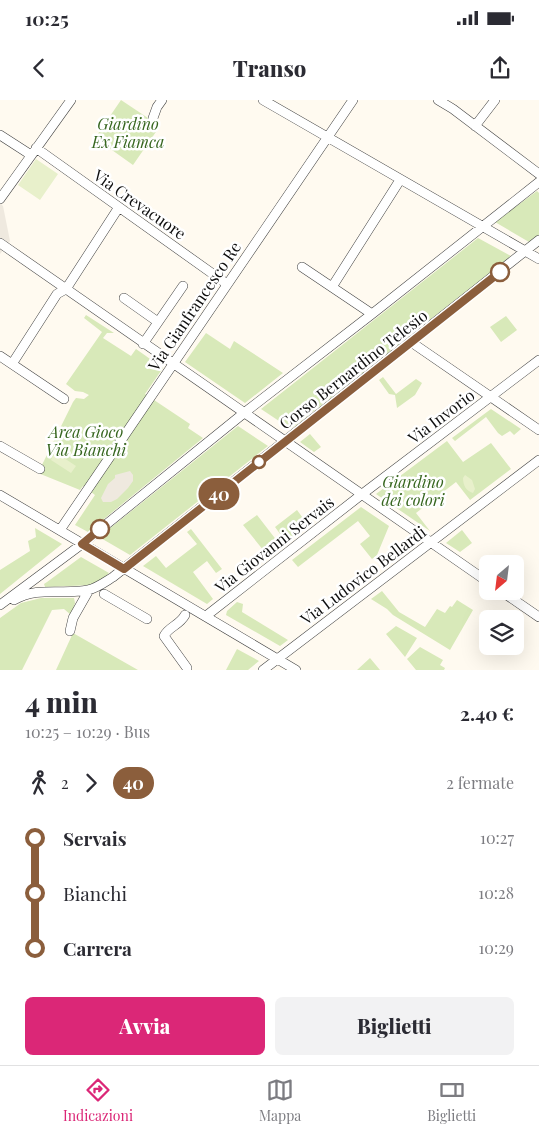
<!DOCTYPE html>
<html lang="it">
<meta charset="utf-8">
<style>
body{margin:0;font-family:"Playfair Display",serif;background:#f2f2f3;color:#2b2b33;height:100vh;display:flex;flex-direction:column;font-size:19px;white-space:nowrap}
*{box-sizing:border-box;margin:0}
p{font-size:16px;color:#7c7c81}
.icon{flex:none;width:28px;height:28px;fill:none;stroke:currentColor;stroke-width:2;stroke-linecap:round;stroke-linejoin:round}
.map{position:relative;height:570px;overflow:hidden}
.panel{display:flex;flex-direction:column;background:#fff;flex:1}
.panel>*{flex:none}
.badge{padding:0 10px;border-radius:16px;font-size:18px;line-height:32px}
.needle{width:32px;rotate:208deg}
.fabs{position:absolute;left:479px;top:455px;display:grid;gap:10px}
.fabs a{display:grid;place-items:center;width:45px;height:45px;border-radius:8px;background:#fff;box-shadow:0 5px 20px #0002;font-size:25px}
.map>.badge{position:absolute;translate:-50% -50%;box-shadow:0 0 0 2px #fff}
.legs{display:flex;align-items:center;gap:8px;height:55px;padding:0 25px;font-size:16px}
.legs p{margin-inline-start:auto}
.headline{display:flex;align-items:center;justify-content:space-between;height:85px;padding:0 25px}
h1{font-size:28px;font-weight:800;line-height:38px}
.button{display:flex;gap:10px;margin-top:auto;padding:10px 25px}
.button a{flex:1;height:58px;border-radius:8px;background:#db2777;color:#fff;font-size:20px;font-weight:800;line-height:58px;text-align:center}
.button a+a{background:#f2f2f3;color:#2b2b33}
ul{padding:0 25px;list-style:none}
li{display:flex;align-items:center;gap:18px;height:55px;font-size:19px}
li i{display:grid;place-items:center;width:8px;height:100%;margin:0 6px;background:currentColor}
li i::after{content:'';width:12px;height:12px;margin:-6px;border:4px solid;border-radius:50%;background:#fff}
li p{margin-inline-start:auto}
li:first-child i{background:linear-gradient(#0000 50%,currentColor 0)}
li:last-child i{background:linear-gradient(currentColor 50%,#0000 0)}
.status{display:flex;justify-content:space-between;align-items:center;height:35px;padding:0 25px;background:#fff;direction:ltr}
.status svg{height:14px;fill:currentColor}
header{display:flex;justify-content:space-between;align-items:center;height:65px;padding:0 25px;background:#fff;font-size:22px;font-weight:800}
.tab-bar{display:flex;justify-content:space-around;align-items:center;height:70px;border-top:1px solid #e1e1e2;background:#fff;font-size:14px;color:#7c7c81}
.tab-bar a{display:grid;justify-items:center;gap:2px}
.tab-bar .selected{color:#db2777}
.map>svg:first-child{display:block}
</style>
<div class="status"><b>10:25</b><svg viewBox="0 0 49 12"><path d="M0 12V9h3v3zM5 12V6h3v6zM10 12V3h3v9zM15 12V0h3v12zM26 1h20v11H26zM47 4h2v5h-2z"/></svg></div>
<header><svg class="icon" aria-label="back" viewBox="0 0 24 24"><path d="M15 5l-7 7 7 7"/></svg>Transo<svg class="icon" aria-label="share" viewBox="0 0 24 24"><path d="M12 15V3M7 8l5-5 5 5M5 13v7h14v-7"/></svg></header>
<div class="map">
<svg width="539" height="570" viewBox="0 0 539 570">
<rect width="100%" height="100%" fill="#fffaf0"/>
<path fill="#d8e9b9" d="M121,0L160,26L133,65L95,38Z
M537,91L539,93V135L529,142L495,122Z
M478,138L511,156L291,329L261,309Z
M210,182L216,186L182,235L176,231Z
M86,215L114,233H107L103,238L131,256L136,249L163,268L145,294L190,324L188,328L203,338L88,432L75,425L95,395L83,386L80,390L38,373L73,302L76,298L84,299L89,295L83,292L75,291L66,284L102,232L84,218Z
M506,216L517,230L501,242L490,227Z
M206,233L230,249L234,241L283,273L245,303L185,262Z
M383,277L396,294L416,279L422,283L415,295L397,308L395,295L389,294L379,280Z
M491,309L521,329L514,335L510,331L502,336L498,333L486,317L455,341L452,338Z
M238,326L268,346L130,455L99,437Z
M310,334L321,347L314,352L300,342Z
M447,341L463,362L491,343L511,369L470,400L456,382L416,413L430,431L376,394Z
M361,407L389,426L377,455L372,459L360,444L370,436L358,421L298,467L292,460Z
M297,410L308,425L286,442L275,427Z
M257,415L281,446L268,456L243,425Z
M35,428L62,444L0,494V470L30,451L28,441L36,437Z
M191,429L222,469L216,473L207,461L193,472L213,499L207,504L143,466L156,456L166,468L197,444L187,432Z
M462,430L472,443L460,452L446,443Z
M81,457L109,473L100,482L93,485L45,487L44,484L47,482Z
M382,491L399,512L425,527L437,509L445,513L450,506L452,507L457,500L473,510L450,550L393,515L387,509L371,499Z
M41,498H74L75,503L71,515L64,509L52,510L22,570H0V518L21,503Z
M237,502L243,504L242,512L288,540L280,546L226,515L227,511Z
M396,526L417,538L405,557L386,534Z
M73,533L138,570H56Z
M420,547L443,560L440,565L445,568L444,570H416L407,559Z
M237,549L259,561L248,570H226Z
M370,558L380,570H357Z"/>
<path fill="#e8f0cb" d="M36,59L58,74L40,100L18,85Z
M55,352L76,366L71,373L51,360Z
M465,375L472,380L475,389L473,393C466,391 463,385 463,378Z"/>
<path fill="#efe9df" d="M0,103L3,106L10,141L0,154Z
M130,371L133,375V381L128,388L117,399L111,402H103L101,398L108,384L115,378V375Z"/>
<g fill="none" stroke-linecap="round" stroke-linejoin="round">
<defs>
<path id="minor" d="M263,0L539,159
M438,0L453,9L539,74
M153,18L157,7L162,0
M475,26L495,0
M0,35L31,55
M36,48L227,184
M0,99L71,0
M0,143L488,482
M302,167L372,214
M332,187L400,80
M124,198L158,222
M411,242L539,330
M143,244L183,186
M0,256L64,299
M12,264L57,194L66,189L119,107
M0,346L40,369
M0,395L296,570
M60,430L353,0
M501,491L539,517
M104,494L147,519
M14,500C37,486 63,495 88,490C97,488 105,482 113,477L539,140
M0,505L82,444L244,313L372,214L539,82
M185,515C180,525 168,527 164,536L187,568
M206,516L361,395L539,260
M70,531L73,518L89,490
M263,570L539,360"/>
</defs>
<use href="#minor" stroke="#414141" stroke-width="10"/>
<use href="#minor" stroke="#fff" stroke-width="9"/>
</g>
<g fill="none" stroke-linecap="round" stroke-linejoin="round">
<defs>
<path id="line-1" d="M100,429L82,444L124,469L500,172"/>
</defs>
<use href="#line-1" stroke="#fff" stroke-width="11"/>
<use href="#line-1" stroke="#8b5e3c" stroke-width="8"/>
</g>
<g fill="#fff" stroke="#8b5e3c" stroke-width="2.5">
<circle cx="500" cy="172" r="9"/>
<circle cx="259" cy="362" r="6"/>
<circle cx="100" cy="429" r="9"/>
</g>
<g text-anchor="middle" dominant-baseline="central" stroke-width="5" stroke-linejoin="round" paint-order="stroke">
<g font-size="16" font-style="italic" fill="#36661f" stroke="#fff">
<text x="128" y="23">Giardino<tspan x="128" dy="18">Ex Fiamca</tspan></text>
<text x="86" y="331">Area Gioco<tspan x="86" dy="18">Via Bianchi</tspan></text>
<text x="413" y="381">Giardino<tspan x="413" dy="18">dei colori</tspan></text>
</g>
<g font-size="16" fill="#0e0e0e" stroke="#fff">
<text transform="translate(140 104) rotate(35)">Via Crevacuore</text>
<text transform="translate(194 206) rotate(-56)">Via Gianfrancesco Re</text>
<text transform="translate(353 269) rotate(-38)">Corso Bernardino Telesio</text>
<text transform="translate(441 316) rotate(-37)">Via Invorio</text>
<text transform="translate(274 444) rotate(-38)">Via Giovanni Servais</text>
<text transform="translate(363 475) rotate(-37)">Via Ludovico Bellardi</text>
</g>
</g>
</svg>
<div class="fabs">
<a><svg class="needle" viewBox="-14 -14 28 28"><path d="M0-13l5 13h-10z" fill="#e53935"/><path d="M0 13l5-13h-10z" fill="#7c7c81"/></svg></a>
<a><svg class="icon" aria-label="layers" viewBox="0 0 24 24"><path d="M12 4l9 5-9 5-9-5zM3 14l9 5 9-5"/></svg></a>
</div>
<b class="badge" style="left:219px;top:394px;background:#8b5e3c;color:#fff">40</b>
</div>
<section class="panel">
<div class="headline"><div><h1>4 min</h1><p>10:25 – 10:29 · Bus</p></div><b>2.40 €</b></div>
<div class="legs"><svg class="icon" aria-label="walk" viewBox="0 0 24 24"><circle cx="13" cy="4" r="2"/><path d="M13 8l-2 6 4 7M11 14l-3 7M7 12l3-4h3l4 4"/></svg>2<svg class="icon" aria-label="forward" viewBox="0 0 24 24"><path d="M9 5l7 7-7 7"/></svg><b class="badge" style="background:#8b5e3c;color:#fff">40</b><p>2 fermate</p></div>
<ul>
<li><i style="color:#8b5e3c"></i><b>Servais</b><p>10:27</p></li>
<li><i style="color:#8b5e3c"></i><span>Bianchi</span><p>10:28</p></li>
<li><i style="color:#8b5e3c"></i><b>Carrera</b><p>10:29</p></li>
</ul>
<div class="button"><a>Avvia</a><a>Biglietti</a></div>
</section>
<nav class="tab-bar">
<a class="selected"><svg class="icon" aria-label="directions" viewBox="0 0 24 24"><path d="M12 3l9 9-9 9-9-9zM9 14v-3h6M13 9l2 2-2 2"/></svg>Indicazioni</a>
<a><svg class="icon" aria-label="map" viewBox="0 0 24 24"><path d="M3 6l6-2 6 2 6-2v14l-6 2-6-2-6 2zM9 4v14M15 6v14"/></svg>Mappa</a>
<a><svg class="icon" aria-label="tickets" viewBox="0 0 24 24"><path d="M3 7h18v10H3zM15 7v10"/></svg>Biglietti</a>
</nav>
